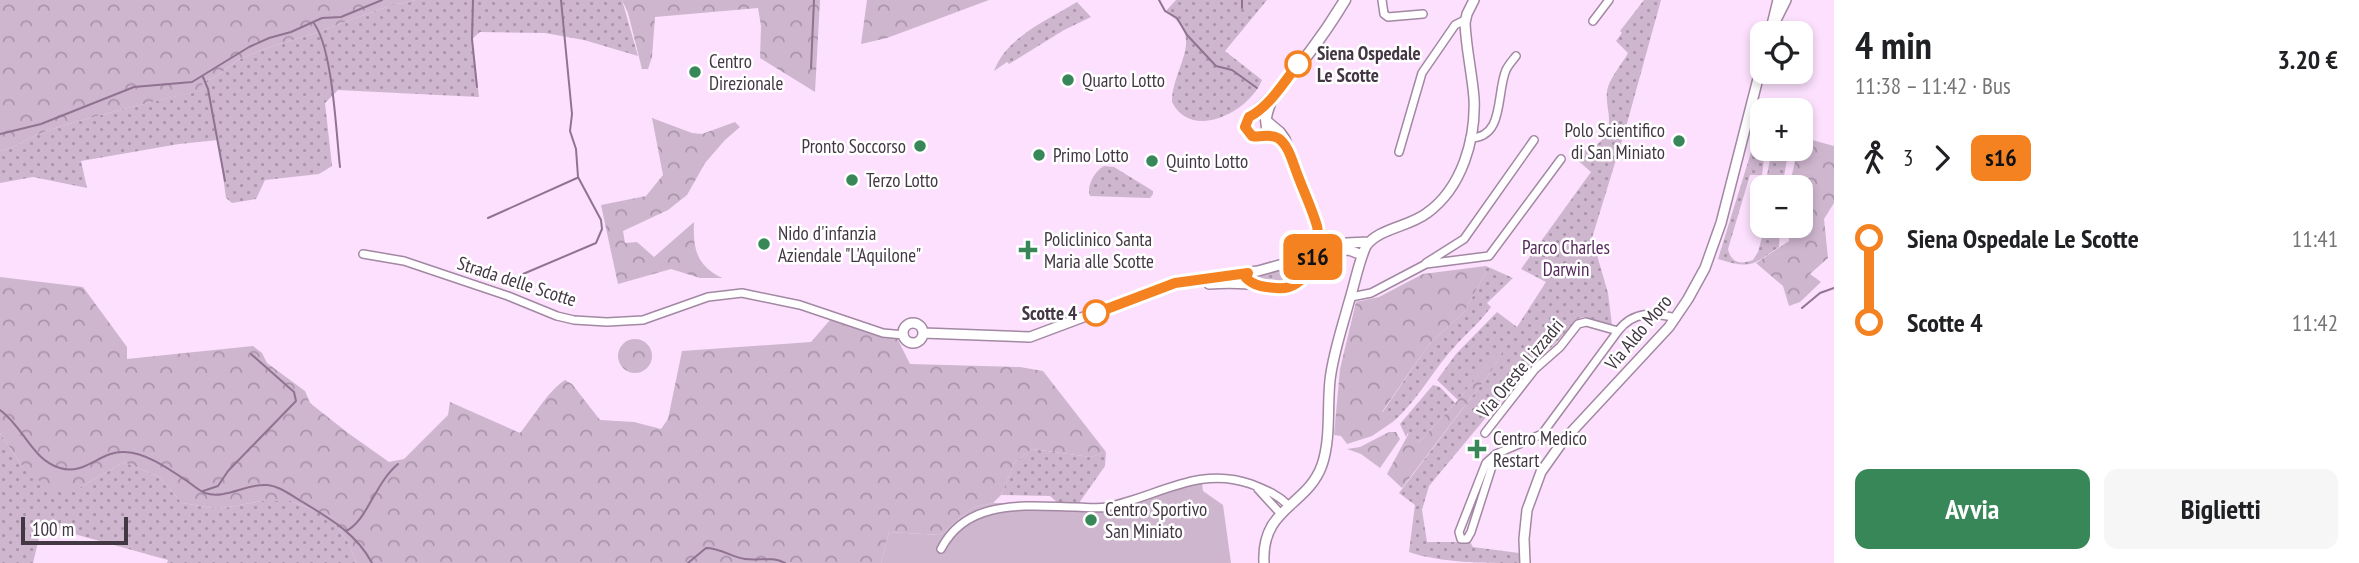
<!DOCTYPE html>
<html lang="it">
<meta charset="utf-8">
<style>
body{margin:0;font-family:"PT Sans Narrow",sans-serif;background:#f6f6f6;color:#202124;height:100vh;display:flex;flex-direction:column;font-size:26px;white-space:nowrap}
*{box-sizing:border-box;margin:0}
p{font-size:23px;color:#757577}
.icon{flex:none;width:38px;height:38px;fill:none;stroke:currentColor;stroke-width:2;stroke-linecap:round;stroke-linejoin:round}
.map{position:relative;flex:1;overflow:hidden}
.sheet{display:flex;flex-direction:column;background:#fff;width:525px}
.sheet>*{flex:none}
.badge{padding:0 14px;border-radius:10px;font-size:24px;line-height:46px}
.buttons{position:absolute;left:1750px;top:21px;display:grid;gap:14px}
.buttons a{display:grid;place-items:center;width:63px;height:63px;border-radius:14px;background:#fff;box-shadow:0 4px 10px #0003;font-size:35px}
.scale{position:absolute;left:21px;bottom:18px;width:107px;box-sizing:border-box;padding-left:7px;border:4px solid #423743;border-top:0;font-size:19px;line-height:24px;white-space:nowrap;color:#423743;-webkit-text-stroke:5px #fff;paint-order:stroke}
.map>.badge{position:absolute;translate:-50% -50%;box-shadow:0 0 0 4px #fff}
.legs{display:flex;align-items:center;gap:10px;height:77px;padding:0 21px;font-size:23px}
.legs p{margin-inline-start:auto}
.headline{display:flex;align-items:center;justify-content:space-between;height:119px;padding:0 21px}
h1{font-size:38px;font-weight:700;line-height:52px}
.primary-button{display:flex;gap:14px;margin-top:auto;padding:14px 21px}
.primary-button a{flex:1;height:80px;border-radius:14px;background:#378758;color:#fff;font-size:28px;font-weight:700;line-height:80px;text-align:center}
.primary-button a+a{background:#f6f6f6;color:#202124}
ul{padding:0 21px;list-style:none}
li{display:flex;align-items:center;gap:24px;height:84px;font-size:26px}
li i{display:grid;place-items:center;width:10px;height:100%;margin:0 9px;background:currentColor}
li i::after{content:'';width:18px;height:18px;margin:-9px;border:5px solid;border-radius:50%;background:#fff}
li p{margin-inline-start:auto}
li:first-child i{background:linear-gradient(#0000 50%,currentColor 0)}
li:last-child i{background:linear-gradient(currentColor 50%,#0000 0)}
main{display:flex;flex:1;min-height:0}
.map>svg:first-child{display:block}
</style>
<main>
<div class="map">
<svg width="1834" height="563" viewBox="0 0 1834 563">
<defs>
<pattern id="green-dots" width="8" height="8" patternUnits="userSpaceOnUse" patternTransform="scale(1.75)"><rect width="8" height="8" fill="#ceb6cf"/><path d="M2 2h.1M6 6h.1" fill="none" stroke="#a995aa" stroke-width="1.8" stroke-linecap="round"/></pattern>
<pattern id="forest-crowns" width="20" height="18" patternUnits="userSpaceOnUse" patternTransform="scale(1.75)"><rect width="20" height="18" fill="#ceb6cf"/><path d="M2 6a3 3 0 1 1 6 0M12 15a3 3 0 1 1 6 0" fill="none" stroke="#a995aa"/></pattern>
</defs>
<rect width="100%" height="100%" fill="#fce0fd"/>
<path fill="url(#green-dots)" d="M416,0H622L638,56L584,40L545,33L480,32L472,39L479,97L338,90L325,103L332,166L319,174L265,180L256,199L232,203L226,198L218,140L179,144L81,161L87,188L33,177L0,183V151C18,147 31,136 49,130C100,114 151,102 202,90V82L214,78L238,60L264,49L315,33L389,6Z
M1176,0H1267L1225,51L1262,80C1250,111 1192,142 1172,102C1172,66 1208,37 1165,12Z
M1644,0H1661L1626,127L1592,238L1608,293L1612,325L1584,317L1579,318L1552,347L1537,356L1429,486L1422,510L1427,542H1470L1473,547L1519,553L1520,563C1484,563 1441,563 1409,552L1415,505L1399,493L1492,370L1513,333L1458,400L1437,380L1456,354L1497,312L1517,327L1546,282L1521,269L1591,172L1574,157C1584,147 1594,152 1605,136C1615,121 1603,103 1608,87C1612,75 1622,64 1628,53L1616,41L1622,33L1620,31Z
M1077,2L1091,17L1064,30L1009,64L1007,62L994,71C1006,37 1048,20 1077,2Z
M1761,120L1762,149H1765L1762,175H1750L1728,249C1731,263 1741,265 1753,260L1758,252L1765,226H1780L1779,247C1751,266 1751,269 1718,259Z
M1772,149H1789L1782,187H1774L1776,180L1767,175Z
M1104,166L1114,167L1153,191V194L1150,198L1090,196C1086,186 1095,171 1104,166Z
M1301,265C1296,289 1281,284 1261,282L1260,276Z
M1486,266L1513,278L1487,303L1491,307C1481,321 1469,331 1457,344C1434,368 1419,399 1394,421L1382,413L1429,344L1464,312L1486,272Z
M1433,385L1440,387L1455,403L1419,442L1408,433L1406,437L1400,424Z
M0,433L23,467L79,488L124,462L159,477L182,503L218,509L262,501H291L329,516L348,542L357,563H167L168,560L42,525L33,563H0Z
M1032,449L1091,457L1106,452L1105,466L1079,503L1057,502L1050,496L1001,495L1015,462Z"/>
<path fill="url(#forest-crowns)" d="M0,0H416L389,6L315,33L264,49L238,60L214,78L202,82L203,90C151,102 100,114 49,130C31,136 18,147 0,151Z
M622,0H820L815,92L760,58L761,26L758,8L655,17L652,57L648,69H642L628,13Z
M867,0H989L887,38L861,44Z
M652,118L692,133L702,134L735,122L740,127L725,140L705,163L687,195L668,210L623,231L625,243L637,242L654,257L694,222C693,249 696,265 722,278H700L671,269L618,284L601,205L646,196L663,175Z
M1801,137L1834,146V203L1824,219L1828,258L1810,274L1821,282L1800,302L1789,306L1783,286L1756,263L1789,241L1788,226H1801V187H1789L1798,149H1801Z
M1486,266V272L1464,312L1429,344L1382,412L1394,421L1372,436L1347,444L1341,436L1334,435L1340,369L1356,302L1379,297L1423,274Z
M0,277L83,287L127,347V359L253,346L262,353L267,363L305,391L310,403L348,433L389,462L404,459L448,415L450,402L520,433C534,416 548,391 565,380L572,384L600,420L634,422L661,429L668,419L682,351L811,342L830,320L881,336L897,338L910,364L1020,367L1043,371L1106,452L1091,457L1032,449L1015,462L1001,495L993,503L972,508L940,535L889,532L881,563H357L348,542L329,516L291,501H262L218,509L182,503L159,477L124,462L79,488H48L23,467L0,433Z
M1517,327L1492,370L1402,488L1387,474L1409,433L1419,442L1458,400Z
M618 356a17 17 0 1 1 34 0a17 17 0 1 1-34 0Z
M1389,432H1396L1400,439L1380,468L1361,454L1347,449L1360,447Z"/>
<path fill="#ceb6cf" d="M1201,475L1203,491L1223,505L1231,563H881L889,532L940,535L972,508L993,503H1103Z"/>
<g fill="none" stroke-linecap="round" stroke-linejoin="round">
<path stroke="#907391" stroke-width="2" d="M473,0L472,39L477,87
M1159,0L1165,11L1177,18L1187,35L1216,66L1232,70L1257,88
M1242,8V0
M313,22C333,47 336,133 340,167
M811,68L814,0
M203,77L208,89L225,181
M0,134L41,124L134,87L192,82L249,47L269,38L291,32L322,18L341,17L382,0
M488,218L577,178
M523,274L596,243L602,229L601,220L578,177L576,149L570,131L572,114L561,0
M1802,308L1820,293L1834,288
M0,410C23,426 32,460 60,468C85,476 101,450 125,452C147,453 169,469 187,481C193,485 198,490 205,493C225,500 247,483 267,485C279,486 291,495 301,501C329,518 356,533 372,563
M203,491L218,486L228,471L296,401L294,392L251,354
M346,531C367,521 375,483 398,464
M688,563L706,548C720,548 732,557 745,559C760,561 772,556 785,563"/>
<defs>
<path id="minor" d="M1382,0L1384,14L1388,17L1423,14
M1593,21L1609,0
M1470,138C1505,138 1496,93 1506,70C1509,64 1513,60 1516,56
M1399,152L1422,73L1455,25L1465,20
M363,254L404,261L508,296L557,316L574,320L607,322L643,320L708,297L742,293L800,305L883,333L904,335
M1426,263L1464,239L1534,140
M1351,297L1371,293L1426,264L1489,256L1561,159
M1485,433L1535,369L1560,347L1578,324L1586,322L1618,331
M1496,454L1542,434L1618,331C1633,311 1653,312 1676,318
M1496,454L1471,532L1467,539H1461L1459,532L1486,463Z
M1258,489L1280,513
M941,549C967,498 1026,506 1075,507C1085,507 1096,509 1107,507C1157,497 1199,465 1251,484C1266,490 1277,494 1288,505"/>
<path id="tertiary" d="M1774,24L1786,0
M1770,33L1778,0
M1268,122L1280,132L1285,139L1317,226V235
M1335,251L1349,250L1362,255
M1322,253L1347,243L1368,242
M1209,284C1223,283 1235,283 1249,284C1270,287 1292,295 1307,275
M903 333a10 10 0 1 1 20 0a10 10 0 1 1-20 0Z
M923,333L1030,337L1169,285L1258,271L1301,259
M1264,563C1261,507 1307,507 1322,465C1331,438 1327,409 1330,380C1333,354 1342,328 1349,302C1355,283 1358,264 1366,246C1379,228 1409,227 1427,213C1462,188 1476,139 1474,98C1472,73 1466,48 1465,23L1467,14L1474,0
M1525,563L1524,539L1527,510L1541,472L1563,441L1669,327L1688,299L1705,268L1721,223L1762,63"/>
<path id="secondary" d="M1273,95C1271,102 1266,112 1266,119C1267,130 1271,140 1252,136L1246,129C1246,116 1260,109 1268,100C1297,71 1324,35 1345,0"/>
</defs>
<use href="#minor" stroke="#a288a3" stroke-width="10"/>
<use href="#tertiary" stroke="#a288a3" stroke-width="12"/>
<use href="#secondary" stroke="#a288a3" stroke-width="13"/>
<use href="#minor" stroke="#fff" stroke-width="7"/>
<use href="#tertiary" stroke="#fff" stroke-width="9"/>
<use href="#secondary" stroke="#fff" stroke-width="10"/>
<defs>
<path id="tertiary-bridge" d="M1307,275L1317,235"/>
</defs>
<use href="#tertiary-bridge" stroke="#a288a3" stroke-width="12" stroke-linecap="butt"/>
<use href="#tertiary-bridge" stroke="#fff" stroke-width="9"/>
</g>
<g fill="none" stroke-linecap="round" stroke-linejoin="round">
<defs>
<path id="line-1" d="M1096,313L1175,283L1248,273L1246,278C1254,286 1264,287 1276,288C1307,292 1323,251 1317,226C1312,209 1304,192 1298,176C1293,164 1289,145 1278,138C1269,133 1261,138 1252,136L1245,127L1249,117C1269,107 1285,81 1298,64"/>
</defs>
<use href="#line-1" stroke="#fff" stroke-width="16"/>
<use href="#line-1" stroke="#f58220" stroke-width="10"/>
</g>
<g fill="#fff" stroke="#f58220" stroke-width="3.5">
<circle cx="1298" cy="64" r="12"/>
<circle cx="1096" cy="313" r="12"/>
</g>
<g fill="#378758" stroke="#fff" stroke-width="2.5">
<circle cx="695" cy="72" r="7"/>
<circle cx="1068" cy="80" r="7"/>
<circle cx="1679" cy="141" r="7"/>
<circle cx="920" cy="146" r="7"/>
<circle cx="1039" cy="155" r="7"/>
<circle cx="1152" cy="161" r="7"/>
<circle cx="852" cy="180" r="7"/>
<circle cx="764" cy="244" r="7"/>
<path d="M1024.5 239.5h7v7h7v7h-7v7h-7v-7h-7v-7h7z"/>
<path d="M1473.5 438.5h7v7h7v7h-7v7h-7v-7h-7v-7h7z"/>
<circle cx="1091" cy="520" r="7"/>
</g>
<g text-anchor="middle" dominant-baseline="central" stroke-width="5" stroke-linejoin="round" paint-order="stroke">
<g font-size="19" font-weight="bold" fill="#423743" stroke="#fff" text-anchor="start">
<text x="1317" y="53">Siena Ospedale<tspan x="1317" dy="22">Le Scotte</tspan></text>
<text x="1077" y="313" text-anchor="end">Scotte 4</text>
</g>
<g font-size="19" fill="#423743" stroke="#fff" text-anchor="start">
<text x="709" y="61">Centro<tspan x="709" dy="22">Direzionale</tspan></text>
<text x="1082" y="80">Quarto Lotto</text>
<text x="1665" y="130" text-anchor="end">Polo Scientifico<tspan x="1665" dy="22">di San Miniato</tspan></text>
<text x="906" y="146" text-anchor="end">Pronto Soccorso</text>
<text x="1053" y="155">Primo Lotto</text>
<text x="1166" y="161">Quinto Lotto</text>
<text x="866" y="180">Terzo Lotto</text>
<text x="778" y="233">Nido d'infanzia<tspan x="778" dy="22">Aziendale "L'Aquilone"</tspan></text>
<text x="1044" y="239">Policlinico Santa<tspan x="1044" dy="22">Maria alle Scotte</tspan></text>
<text x="1493" y="438">Centro Medico<tspan x="1493" dy="22">Restart</tspan></text>
<text x="1105" y="509">Centro Sportivo<tspan x="1105" dy="22">San Miniato</tspan></text>
</g>
<g font-size="19" fill="#56285a" stroke="#fff">
<text x="1566" y="247">Parco Charles<tspan x="1566" dy="22">Darwin</tspan></text>
</g>
<g font-size="19" fill="#423743" stroke="#fff">
<text transform="translate(517 281) rotate(18)">Strada delle Scotte</text>
<text transform="translate(1638 332) rotate(-50)">Via Aldo Moro</text>
<text transform="translate(1520 368) rotate(-50)">Via Oreste Lizzadri</text>
</g>
</g>
</svg>
<div class="buttons">
<a><svg class="icon" aria-label="locate" viewBox="0 0 24 24"><circle cx="12" cy="12" r="6"/><path d="M12 2v4M12 18v4M2 12h4M18 12h4"/></svg></a>
<a>+</a>
<a>−</a>
</div>
<div class="scale">100 m</div>
<b class="badge" style="left:1313px;top:257px;background:#f58220;color:#111">s16</b>
</div>
<section class="sheet">
<div class="headline"><div><h1>4 min</h1><p>11:38 – 11:42 · Bus</p></div><b>3.20 €</b></div>
<div class="legs"><svg class="icon" aria-label="walk" viewBox="0 0 24 24"><circle cx="13" cy="4" r="2"/><path d="M13 8l-2 6 4 7M11 14l-3 7M7 12l3-4h3l4 4"/></svg>3<svg class="icon" aria-label="forward" viewBox="0 0 24 24"><path d="M9 5l7 7-7 7"/></svg><b class="badge" style="background:#f58220;color:#111">s16</b></div>
<ul>
<li><i style="color:#f58220"></i><b>Siena Ospedale Le Scotte</b><p>11:41</p></li>
<li><i style="color:#f58220"></i><b>Scotte 4</b><p>11:42</p></li>
</ul>
<div class="primary-button"><a>Avvia</a><a>Biglietti</a></div>
</section>
</main>
